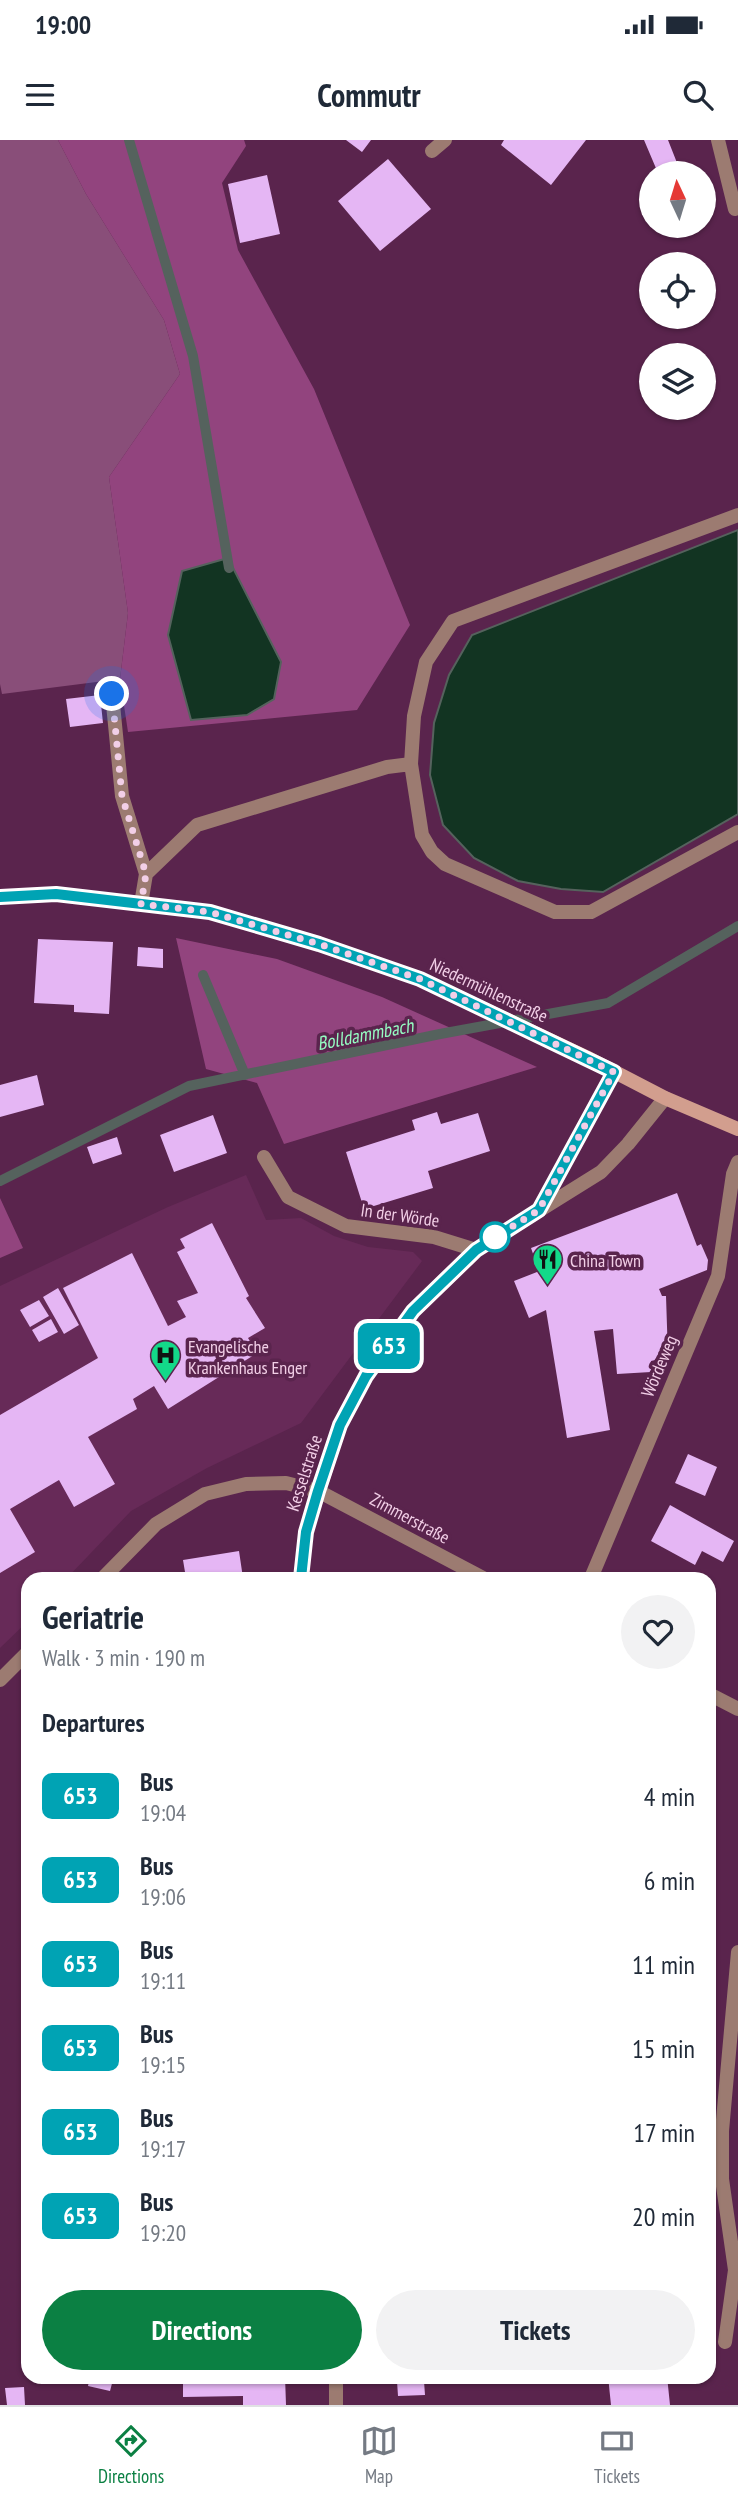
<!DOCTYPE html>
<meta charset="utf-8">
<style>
body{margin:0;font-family:"PT Sans Narrow",sans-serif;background:#f2f2f3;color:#1f2937;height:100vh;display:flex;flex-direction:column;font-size:26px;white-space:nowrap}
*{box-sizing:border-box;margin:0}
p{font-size:23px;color:#747a83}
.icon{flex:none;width:38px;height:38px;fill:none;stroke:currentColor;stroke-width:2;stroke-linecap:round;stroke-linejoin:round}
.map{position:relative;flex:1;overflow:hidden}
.details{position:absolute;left:21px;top:1432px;width:695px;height:812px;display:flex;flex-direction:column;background:#fff;border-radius:21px;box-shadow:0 2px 5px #0004}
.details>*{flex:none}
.badge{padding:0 14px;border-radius:10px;font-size:24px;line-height:46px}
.needle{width:46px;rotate:356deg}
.tools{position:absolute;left:639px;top:21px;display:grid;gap:14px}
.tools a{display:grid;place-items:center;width:77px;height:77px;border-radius:50%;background:#fff;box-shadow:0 2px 5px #0004;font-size:35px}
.you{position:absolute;width:35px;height:35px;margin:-18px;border:5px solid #fff;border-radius:50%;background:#1a73e8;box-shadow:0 0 0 10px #1a73e833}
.map>.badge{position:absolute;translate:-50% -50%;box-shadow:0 0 0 4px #fff}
h2{padding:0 21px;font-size:26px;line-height:63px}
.round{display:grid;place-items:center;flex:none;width:74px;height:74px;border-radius:37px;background:#f2f2f3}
.overview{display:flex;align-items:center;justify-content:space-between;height:119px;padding:0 21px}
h1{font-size:33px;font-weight:800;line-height:52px}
.action{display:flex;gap:14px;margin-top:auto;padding:14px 21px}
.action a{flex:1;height:80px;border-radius:42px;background:#0b8043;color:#fff;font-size:28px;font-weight:800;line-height:80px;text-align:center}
.action a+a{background:#f2f2f3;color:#1f2937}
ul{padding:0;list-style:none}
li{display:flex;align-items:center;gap:21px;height:84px;padding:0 21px}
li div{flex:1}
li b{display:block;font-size:26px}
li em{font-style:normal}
li .badge{min-width:77px;font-weight:700;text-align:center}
.status{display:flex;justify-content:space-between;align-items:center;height:49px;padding:0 35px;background:#fff;direction:ltr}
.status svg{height:19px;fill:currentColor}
header{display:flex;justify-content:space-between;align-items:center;height:91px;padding:0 21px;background:#fff;font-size:32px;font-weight:800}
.tabs{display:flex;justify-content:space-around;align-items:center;height:98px;border-top:2px solid #e0e1e3;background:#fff;font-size:19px;color:#747a83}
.tabs a{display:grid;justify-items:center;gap:4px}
.tabs .selected{color:#0b8043}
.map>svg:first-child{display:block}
</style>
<div class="status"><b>19:00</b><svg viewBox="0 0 49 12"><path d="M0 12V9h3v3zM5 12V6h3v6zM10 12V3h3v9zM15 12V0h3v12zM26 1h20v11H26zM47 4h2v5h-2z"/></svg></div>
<header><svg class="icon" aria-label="menu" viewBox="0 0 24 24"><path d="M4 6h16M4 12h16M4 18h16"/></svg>Commutr<svg class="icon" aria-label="search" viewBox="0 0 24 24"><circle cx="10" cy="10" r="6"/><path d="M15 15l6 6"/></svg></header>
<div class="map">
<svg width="738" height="2265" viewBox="0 0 738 2265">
<rect width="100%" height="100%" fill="#5a244d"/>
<path fill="#672a58" d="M246,1035L266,1080L301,1078L334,1096L368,1107L413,1112L422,1121L301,1283L207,1328L131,1371L67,1438H28V1481L0,1508V1146L168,1067Z"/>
<path fill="#894e79" d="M0,0H58L86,54L164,180L180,234L109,337L128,473L120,539L2,554L0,544Z"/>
<path fill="#92447e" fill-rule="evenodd" d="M58,0H244L246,6L222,43L238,110L314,249L410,485L357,570L128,592L120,539L128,473L109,337L180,234L164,180L86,54ZM281,522L274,559L247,575L191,580Z
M176,798L277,819L382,857L537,927L284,1004L257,943L206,929Z
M0,1058L23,1108L0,1118Z"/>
<path fill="#123422" stroke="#55625d" stroke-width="2" d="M738,390V674L603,752L561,749L518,741L474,718L443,685L430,635L434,583L449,535L472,495Z
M228,418L281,522L274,559L247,575L191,580L168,495L182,431Z"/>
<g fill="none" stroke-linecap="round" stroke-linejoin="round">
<path stroke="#55625d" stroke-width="10" d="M129,0L193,216L229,428
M203,835L245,935
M0,1041L189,946L440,894L608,863L738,786"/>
</g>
<path fill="#e5b6f4" d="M346,0H371L362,12Z
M504,0H586L551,45L501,5Z
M644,0H668L681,33H658Z
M388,19L431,69L380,111L338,61Z
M267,35L280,94L240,103L228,44Z
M100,555L103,583L70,587L66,559Z
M38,799L113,802L109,874L74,872V865L34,863Z
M138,807L163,809V828L137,826Z
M37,935L44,965L0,977V945Z
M437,972L441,984L478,973L490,1011L428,1031L433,1048L364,1069L346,1012L415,990L412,980Z
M213,975L227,1013L174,1032L160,995Z
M117,997L122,1014L93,1024L87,1007Z
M677,1053L697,1106L701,1104L708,1120L707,1130L659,1149L662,1156H666L668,1217L651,1221V1232L617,1234L613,1189L594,1191L610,1290L567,1298L546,1170L529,1178L514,1141L537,1132L538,1128L531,1108Z
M212,1083L249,1156L246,1158L265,1188L248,1198L257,1213L168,1269L154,1246L133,1259L137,1269L88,1297L115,1344L74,1367L59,1340L10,1369L35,1412L0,1433V1275L98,1218L63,1148L132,1113L168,1186L186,1177L177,1161L198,1153L177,1112L185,1108L180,1099Z
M58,1148L79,1185L64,1194L43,1157Z
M39,1160L49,1176L30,1187L20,1170Z
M51,1179L58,1192L39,1202L32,1190Z
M688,1314L717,1327L705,1356L675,1343Z
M670,1365L734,1401L723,1422L702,1411L695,1425L651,1401Z
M239,1411L243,1438H186L183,1420Z
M90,2236H114L110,2251L88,2246Z
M183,2236H285L286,2265H243V2256L183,2257Z
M608,2236H667L670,2265H611Z
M397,2241H424L425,2255L398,2256Z
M24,2247L25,2265H7L5,2248Z"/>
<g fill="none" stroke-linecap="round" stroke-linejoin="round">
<path stroke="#9c7b71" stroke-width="14" d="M718,0L735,69
M432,11L445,0
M738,375L453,481L426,522L414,576L411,624L422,695L432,712L445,724L555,772H591L738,692
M112,554L122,656L146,734L141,764
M146,734L197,685L387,627L411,624"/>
<path stroke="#9c7b71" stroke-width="14" d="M264,1017L288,1057L346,1086L434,1097L476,1110
M539,1069L614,932
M103,1438L156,1384L205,1354L246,1344L286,1343L318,1351L483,1438
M301,1438L306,1392L340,1285L366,1236L413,1171L476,1110L601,1032L628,1004L665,958
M591,1438L718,1136L733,1034L738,1022
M0,1540L28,1512
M709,1554L738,1569
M725,2202L735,2130L722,2039V1991L738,1812
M336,2236V2265"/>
<path stroke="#d29e8e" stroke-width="14" d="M0,757L56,754L210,772L319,804L420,839L586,917L665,958L738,989"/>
</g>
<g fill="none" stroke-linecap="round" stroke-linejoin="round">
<defs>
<path id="line" d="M0,757L56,754L210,772L319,804L420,839L614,932L539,1070L476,1110L413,1171L366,1236L340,1285L318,1351L306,1392L301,1438"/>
</defs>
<use href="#line" stroke="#fff" stroke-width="16"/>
<use href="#line" stroke="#00a3b4" stroke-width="10"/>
<path stroke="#f2cfe7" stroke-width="7" stroke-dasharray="0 12.6" d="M112,554L122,656L146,734L141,764L210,772L319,804L420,839L614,932L539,1070L495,1097"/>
</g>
<defs>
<symbol id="restaurant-pin" viewBox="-11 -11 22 30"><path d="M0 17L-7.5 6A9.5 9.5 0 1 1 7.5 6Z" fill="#13d989" stroke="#5a244d"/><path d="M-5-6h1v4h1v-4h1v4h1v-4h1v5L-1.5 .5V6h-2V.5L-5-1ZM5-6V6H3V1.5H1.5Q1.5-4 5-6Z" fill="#111"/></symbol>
<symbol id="hospital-pin" viewBox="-11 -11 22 30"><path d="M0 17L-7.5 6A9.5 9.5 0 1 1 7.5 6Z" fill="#13d989" stroke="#5a244d"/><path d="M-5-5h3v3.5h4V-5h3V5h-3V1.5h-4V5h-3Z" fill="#111"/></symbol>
</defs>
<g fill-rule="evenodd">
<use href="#restaurant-pin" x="530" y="1102" width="35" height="47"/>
<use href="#hospital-pin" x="148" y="1198" width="35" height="47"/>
</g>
<circle fill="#fff" stroke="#00a3b4" stroke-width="3.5" cx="495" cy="1097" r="14"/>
<g text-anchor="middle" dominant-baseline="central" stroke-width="7" stroke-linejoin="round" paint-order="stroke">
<g font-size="18" fill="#f2cfe7" stroke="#5a244d">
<text transform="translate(489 850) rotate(25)">Niedermühlenstraße</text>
<text transform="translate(400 1075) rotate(8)">In der Wörde</text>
<text transform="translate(659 1226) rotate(-67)">Wördeweg</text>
<text transform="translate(304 1333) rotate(-72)">Kesselstraße</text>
<text transform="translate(410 1378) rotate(28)">Zimmerstraße</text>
</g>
<g font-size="18" fill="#f2cfe7" stroke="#5a244d" text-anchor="start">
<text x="570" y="1120">China Town</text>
<text x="188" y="1206">Evangelische<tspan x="188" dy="21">Krankenhaus Enger</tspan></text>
</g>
<g font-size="19" font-style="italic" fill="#95fcc2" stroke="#5a244d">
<text transform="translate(365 894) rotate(-11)">Bolldammbach</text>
</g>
</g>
</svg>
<div class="tools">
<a><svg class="needle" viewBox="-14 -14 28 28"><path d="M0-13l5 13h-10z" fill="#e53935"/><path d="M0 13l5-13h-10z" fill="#747a83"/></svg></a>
<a><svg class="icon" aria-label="locate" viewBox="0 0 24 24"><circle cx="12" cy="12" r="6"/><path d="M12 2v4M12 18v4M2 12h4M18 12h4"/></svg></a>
<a><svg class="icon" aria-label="layers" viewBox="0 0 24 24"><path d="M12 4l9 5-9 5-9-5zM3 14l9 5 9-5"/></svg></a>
</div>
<div class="you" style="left:112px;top:554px"></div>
<b class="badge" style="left:389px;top:1206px;background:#00a3b4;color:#fff">653</b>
<section class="details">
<div class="overview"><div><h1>Geriatrie</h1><p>Walk · 3 min · 190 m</p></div><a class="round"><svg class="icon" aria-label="heart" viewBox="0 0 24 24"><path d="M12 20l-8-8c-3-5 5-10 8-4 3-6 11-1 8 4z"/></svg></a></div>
<h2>Departures</h2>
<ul>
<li><span class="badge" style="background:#00a3b4;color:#fff">653</span><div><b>Bus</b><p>19:04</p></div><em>4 min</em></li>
<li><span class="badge" style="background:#00a3b4;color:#fff">653</span><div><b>Bus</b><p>19:06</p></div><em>6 min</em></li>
<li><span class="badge" style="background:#00a3b4;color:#fff">653</span><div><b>Bus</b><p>19:11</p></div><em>11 min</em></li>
<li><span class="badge" style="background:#00a3b4;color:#fff">653</span><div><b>Bus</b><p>19:15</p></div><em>15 min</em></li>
<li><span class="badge" style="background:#00a3b4;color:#fff">653</span><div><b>Bus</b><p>19:17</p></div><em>17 min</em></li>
<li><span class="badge" style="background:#00a3b4;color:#fff">653</span><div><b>Bus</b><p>19:20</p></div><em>20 min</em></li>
</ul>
<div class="action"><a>Directions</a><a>Tickets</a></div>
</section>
</div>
<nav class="tabs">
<a class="selected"><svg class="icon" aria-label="directions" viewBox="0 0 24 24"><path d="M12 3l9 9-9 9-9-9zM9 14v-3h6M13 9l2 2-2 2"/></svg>Directions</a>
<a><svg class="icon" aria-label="map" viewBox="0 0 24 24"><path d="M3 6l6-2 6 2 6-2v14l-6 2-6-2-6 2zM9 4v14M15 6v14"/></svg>Map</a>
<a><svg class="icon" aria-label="tickets" viewBox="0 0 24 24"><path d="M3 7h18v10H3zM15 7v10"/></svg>Tickets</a>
</nav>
